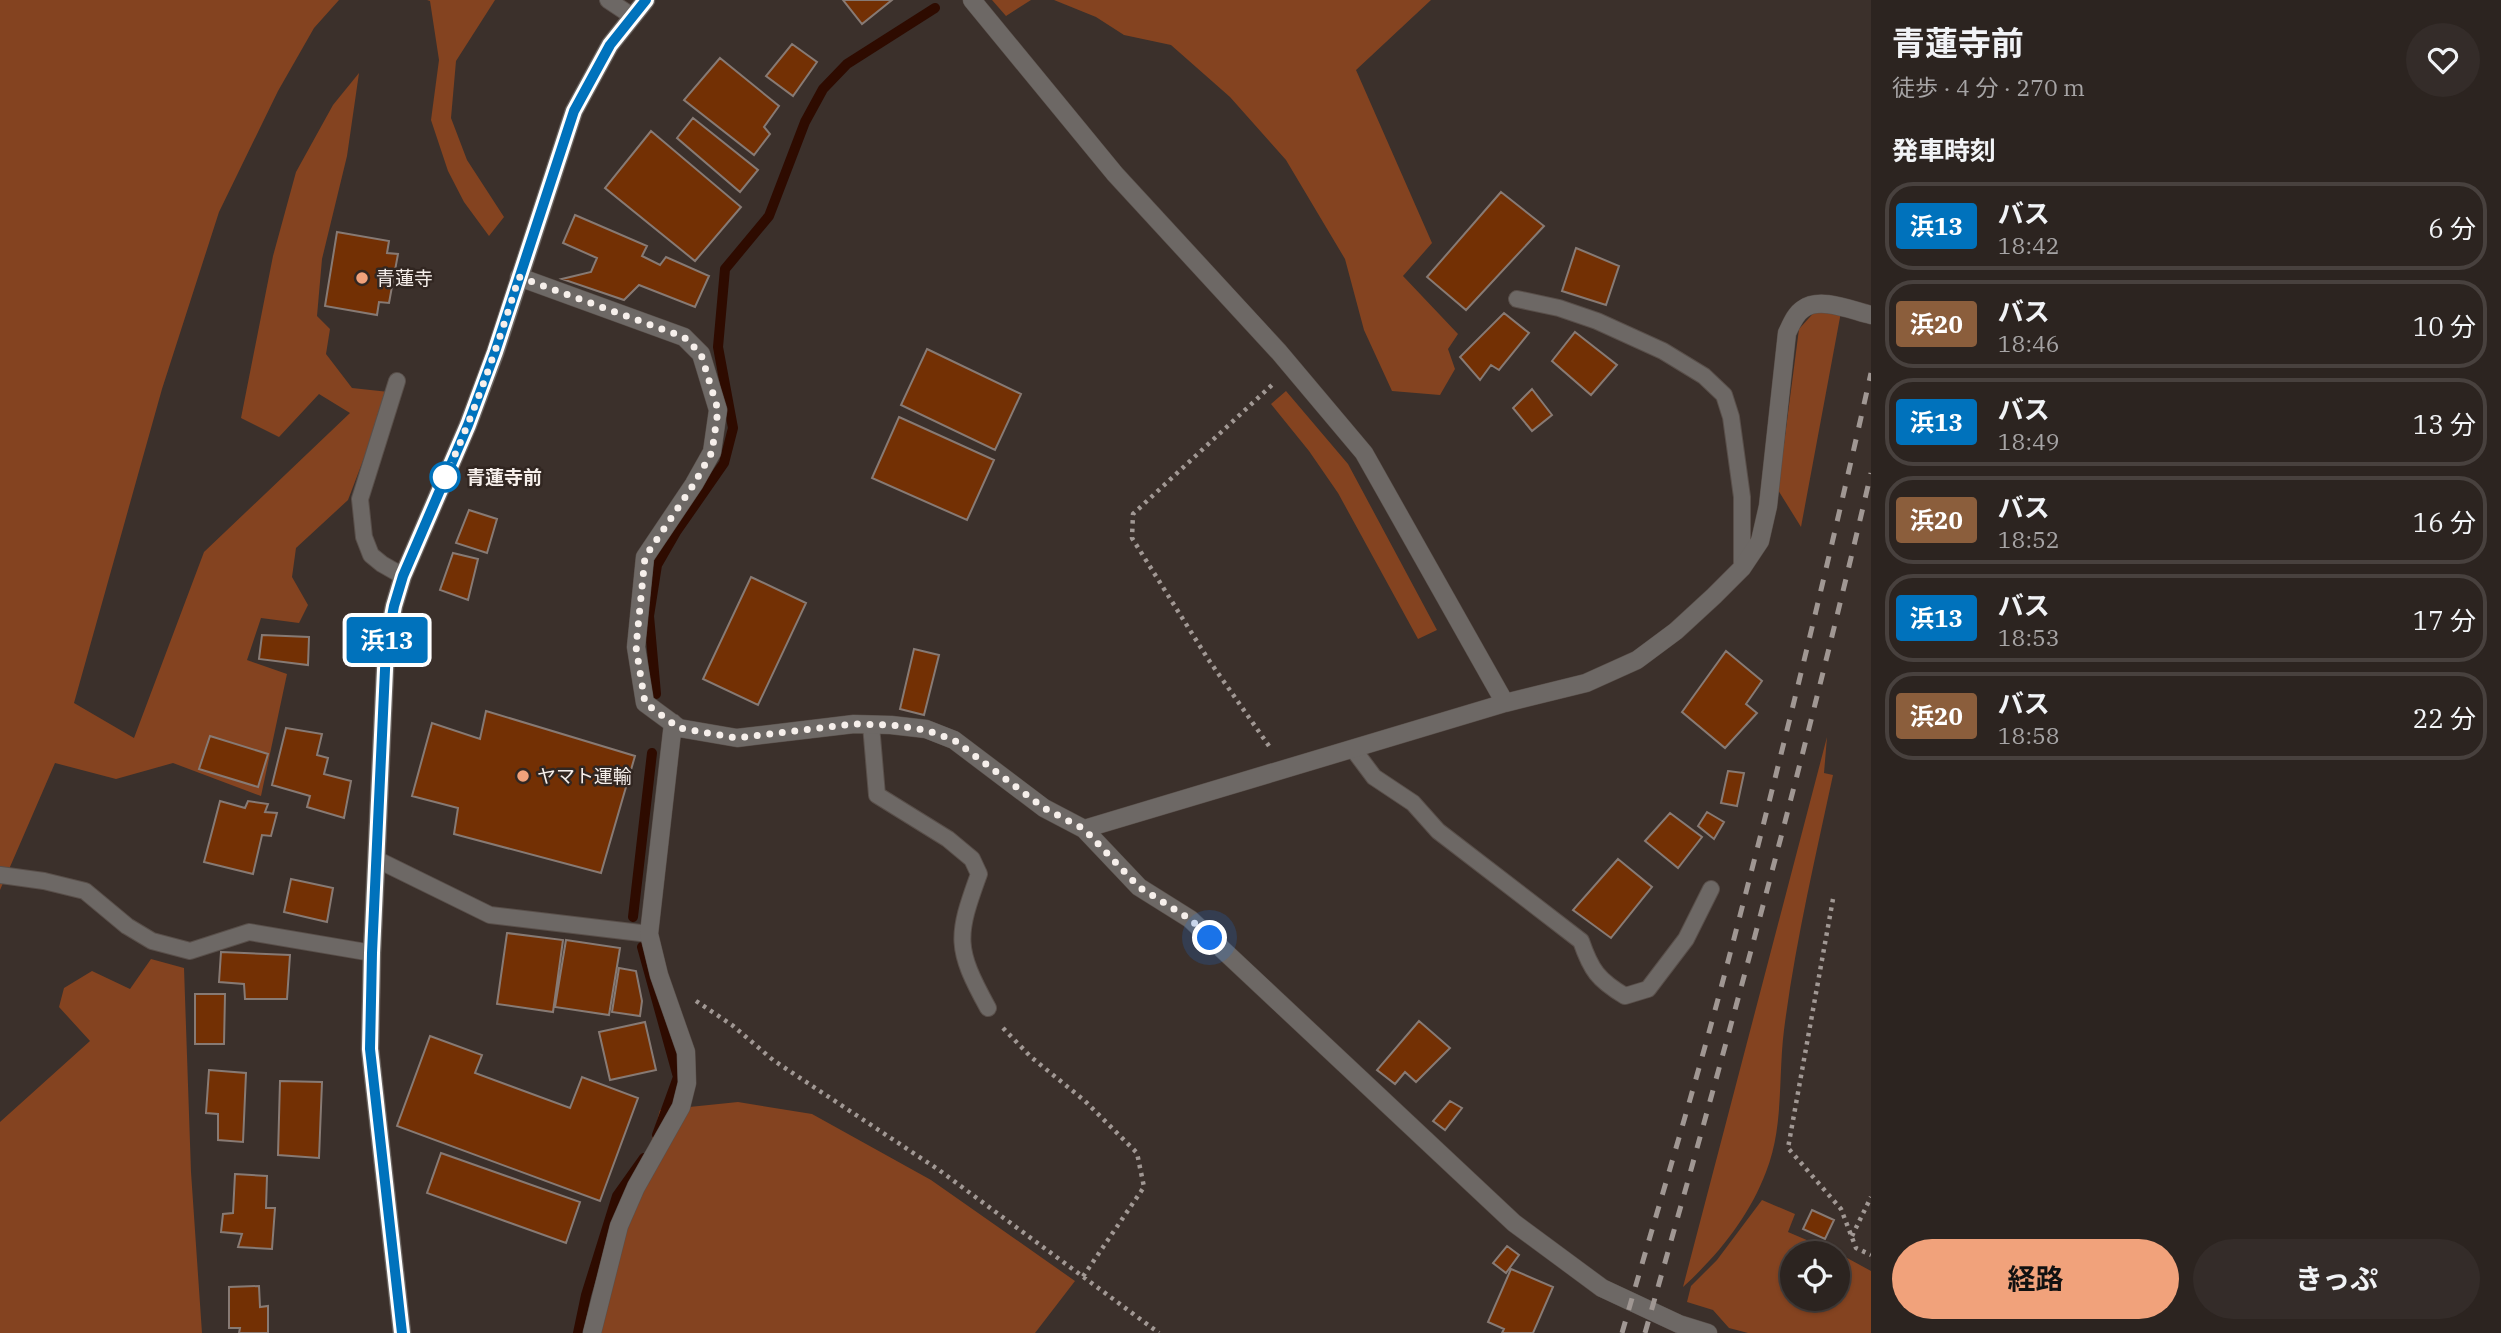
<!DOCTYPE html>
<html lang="ja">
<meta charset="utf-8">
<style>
body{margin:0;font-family:"IBM Plex Serif","Noto Sans JP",serif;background:#342c29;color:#f1f3f6;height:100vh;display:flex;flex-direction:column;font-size:26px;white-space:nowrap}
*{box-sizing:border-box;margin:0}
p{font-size:23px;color:#a6a4a5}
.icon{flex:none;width:38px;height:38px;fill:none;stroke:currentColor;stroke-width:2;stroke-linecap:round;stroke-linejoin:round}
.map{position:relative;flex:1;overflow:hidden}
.sheet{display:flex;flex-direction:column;background:#2c2420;width:630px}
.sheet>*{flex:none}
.badge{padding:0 14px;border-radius:5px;font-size:24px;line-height:46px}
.controls{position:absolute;left:1780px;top:1241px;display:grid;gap:14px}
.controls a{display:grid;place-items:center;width:70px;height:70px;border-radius:50%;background:#2c2420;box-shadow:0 2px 5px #0004,0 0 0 2px #48413e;font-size:35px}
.you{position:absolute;width:35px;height:35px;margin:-18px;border:5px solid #fff;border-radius:50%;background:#1a73e8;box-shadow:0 0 0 10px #1a73e833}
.map>.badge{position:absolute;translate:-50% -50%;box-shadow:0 0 0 4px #fff}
h2{padding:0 21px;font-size:26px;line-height:63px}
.round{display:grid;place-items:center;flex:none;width:74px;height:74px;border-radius:37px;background:#342c29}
.headline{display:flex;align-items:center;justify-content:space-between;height:119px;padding:0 21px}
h1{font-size:33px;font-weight:700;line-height:52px}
.primary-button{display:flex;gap:14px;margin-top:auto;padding:14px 21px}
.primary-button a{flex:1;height:80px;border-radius:42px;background:#f1a27b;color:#111;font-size:28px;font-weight:700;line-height:80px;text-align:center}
.primary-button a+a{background:#342c29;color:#f1f3f6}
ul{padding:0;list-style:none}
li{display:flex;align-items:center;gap:21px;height:88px;margin:0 14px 10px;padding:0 7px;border:4px solid #48413e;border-radius:28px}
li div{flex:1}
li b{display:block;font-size:26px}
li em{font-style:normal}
li .badge{min-width:77px;font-weight:700;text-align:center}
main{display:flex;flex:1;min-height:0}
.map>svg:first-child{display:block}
</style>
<main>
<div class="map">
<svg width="1871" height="1333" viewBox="0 0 1871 1333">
<rect width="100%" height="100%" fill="#3b302b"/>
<path fill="#844320" d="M0,0H339L314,28L278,91L219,212L162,389L74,703L134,738L204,552L350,413L319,394L279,437L241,418L273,256L296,172L333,105L359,73L347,156L322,259L317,316L330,329L326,354L352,388L389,392L348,500L296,548L292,577L308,605L299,623L261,618L247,660L287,674L261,796L173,763L116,779L55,763L0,890Z
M427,0H495L456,61L451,118L467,160L504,217L489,236L464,202L448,171L431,120L439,60L430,1Z
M992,0H1031L1006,16Z
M1054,0H1431L1356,70L1432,243L1403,276L1458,334L1448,349L1455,369L1440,395L1392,391L1364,330L1345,259L1286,160L1230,97L1171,45L1124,35L1096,17Z
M1819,307L1841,312L1801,527L1778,490L1799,329Z
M1286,391L1348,464L1437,630L1418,639L1338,493L1309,451L1271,404Z
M1827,737L1824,773L1833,775C1815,859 1795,944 1784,1030C1778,1078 1784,1127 1766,1172C1749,1217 1718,1255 1683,1287Z
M151,959L184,968L191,1172L202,1333H0V1122L90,1041L59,1007L64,988L92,971L130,989Z
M738,1102L812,1114L931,1180L1075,1281L1035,1333H599L660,1110Z
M1762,1200L1795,1214L1788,1232L1837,1253H1792V1298H1838V1253L1871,1271V1333H1748L1729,1328L1713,1310L1687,1302L1691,1286L1717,1260Z"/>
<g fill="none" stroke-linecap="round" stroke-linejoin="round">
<path stroke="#2e0b00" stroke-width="10" d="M656,694L649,616L657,565L676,532L724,463L733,428L718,347L725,269L769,216L805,122L823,89L847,64L935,8
M633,917L652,753
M642,947L678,1077L657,1135
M578,1333L586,1295L617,1196L644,1158"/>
</g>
<path fill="#733004" stroke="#877a74" stroke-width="2" d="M843,0H892L862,24Z
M792,44L817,62L793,96L766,76Z
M720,58L779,106L764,127L770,134L754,155L684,100Z
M693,118L758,170L740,192L677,138Z
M651,131L741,207L695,261L605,188Z
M1501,192L1544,226L1466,310L1427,277Z
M575,215L647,246L642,256L660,265L666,257L709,276L695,307L639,285L624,300L562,279L591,272L597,258L563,243Z
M337,232L389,241L387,253L398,254L389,303L379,302L377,315L325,306Z
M1576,248L1619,266L1606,305L1562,291Z
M1504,313L1529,333L1499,370L1491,365L1480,380L1460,357Z
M1575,332L1617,365L1591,395L1552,361Z
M927,349L1021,394L995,450L901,405Z
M1532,389L1552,415L1532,431L1513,408Z
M899,417L994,460L967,520L872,478Z
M469,510L497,519L487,553L456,543Z
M453,553L478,559L468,600L440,590Z
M751,577L806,603L758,705L703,679Z
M262,635L309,637L308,665L259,659Z
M914,649L939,655L924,715L900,709Z
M1726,651L1762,681L1746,704L1757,713L1725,748L1682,712Z
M486,711L635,756L601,873L454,834L458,808L412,796L432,723L480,739Z
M286,728L322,734L317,755L328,758L324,774L351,781L344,818L307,807L310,796L272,785Z
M210,736L268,754L258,787L199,769Z
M1728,771L1744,773L1737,806L1721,803Z
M220,801L245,808L248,801L268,804L265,812L277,813L271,836L262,835L253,874L204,862Z
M1707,812L1724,822L1714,839L1698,826Z
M1670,813L1702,837L1678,868L1645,841Z
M1618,859L1652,887L1611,938L1573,910Z
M291,879L333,888L327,922L284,912Z
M507,933L563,940L553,1012L497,1004Z
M566,940L620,948L609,1015L555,1007Z
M221,952L290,955L287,999H245L244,984L219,982Z
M619,968L636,971L642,1001L640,1016L612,1012Z
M195,994H225L224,1044H195Z
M1419,1021L1450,1048L1416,1082L1405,1072L1395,1084L1377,1070Z
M645,1022L656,1070L610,1080L599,1032Z
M430,1036L482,1055L475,1073L570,1108L582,1077L638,1098L600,1201L397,1126Z
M209,1070L246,1073L243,1142L218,1140V1114L206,1113Z
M280,1081L322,1082L319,1158L278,1155Z
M1450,1101L1462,1108L1445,1130L1433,1121Z
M441,1153L580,1202L566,1243L427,1193Z
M235,1174L267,1176L266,1208H275L272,1249L238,1247L242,1234L221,1232L223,1214L233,1213Z
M1812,1210L1834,1220L1825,1239L1803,1229Z
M1507,1246L1519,1255L1506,1273L1493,1263Z
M1511,1269L1553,1287L1533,1333H1502L1504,1329L1488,1322Z
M259,1286L260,1307L268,1306V1333H239L240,1328H229V1287Z"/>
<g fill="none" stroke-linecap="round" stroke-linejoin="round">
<defs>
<path id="service" d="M608,0L632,16
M1517,299L1559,308L1597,321L1663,351L1704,376L1724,395L1731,417L1742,497V568
M397,381L360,499L364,537L371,555L382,564L403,576
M871,725L877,795L948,839L972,859L979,874C956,937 955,948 988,1008
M1353,749L1374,777L1413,803L1438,831L1581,941C1591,970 1598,980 1625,996L1648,989L1686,939L1711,889
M376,859L490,915L649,934
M0,875L44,881L85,891L127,926L152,941L190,951L249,932L372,953"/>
<path id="minor" d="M972,0L1115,174L1279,352L1364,453L1505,703
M519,277L684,337L701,354L718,410L712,452L694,484L645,557L636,647L645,703L679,728L737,738L854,724L891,725L926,729L954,740L1044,808L1084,829L1139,887L1190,919L1514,1223L1602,1288L1679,1324L1708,1333
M1084,829L1505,703L1586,683L1637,660L1676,631L1714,596L1742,568L1760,541L1768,506L1787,333C1791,325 1795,314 1803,309C1820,296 1853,311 1871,315
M592,1333L619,1226L636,1187L681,1107L687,1083L686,1052L659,975L649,934L673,723"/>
<path id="tertiary" d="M402,1333L370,1049L372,953L386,648L394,606L403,576L468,425L495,353L574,111L610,45L646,0"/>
</defs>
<use href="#service" stroke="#594f4a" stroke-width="18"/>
<use href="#minor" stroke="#594f4a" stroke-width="19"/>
<use href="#tertiary" stroke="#594f4a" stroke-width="19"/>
<path stroke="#a19894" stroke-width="4.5" stroke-dasharray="3.5 5" stroke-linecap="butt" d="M1269,746L1208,659L1132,538L1133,514L1273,384
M1833,899L1788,1148L1841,1209L1856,1248L1871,1255
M696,1001L732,1025L773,1060L939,1170L1159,1333
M1003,1028L1031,1057L1085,1101L1137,1153L1144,1187L1082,1278
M1852,1236L1871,1197"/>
<use href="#service" stroke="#6d6865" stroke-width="16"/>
<use href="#minor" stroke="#6d6865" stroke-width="18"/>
<use href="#tertiary" stroke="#6d6865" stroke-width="18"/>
<path stroke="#a09793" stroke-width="5" stroke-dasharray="12 12" stroke-linecap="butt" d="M1622,1333C1655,1218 1690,1104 1721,988C1775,784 1825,579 1871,373
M1645,1333C1726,1048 1804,762 1871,473"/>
</g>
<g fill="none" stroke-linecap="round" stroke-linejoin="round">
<defs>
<path id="line" d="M402,1333L370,1049L372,953L386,648L394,606L403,576L468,425L495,352L574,111L610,45L646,0"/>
</defs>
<use href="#line" stroke="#fff" stroke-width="16"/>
<use href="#line" stroke="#0072bc" stroke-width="10"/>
<path stroke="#f6efeb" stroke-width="7" stroke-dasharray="0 12.6" d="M445,477C475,412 498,345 519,277L684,337L701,354L718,410L712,452L694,484L645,557L636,647L645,703L679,728L737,738L854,724L891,725L926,730L954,740L1044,808L1084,829L1139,887L1190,919L1210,938"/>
</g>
<g fill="#f1a27b" stroke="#312621" stroke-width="2.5">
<circle cx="362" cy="278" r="7"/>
<circle cx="523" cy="776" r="7"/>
</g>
<circle fill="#fff" stroke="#0072bc" stroke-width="3.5" cx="445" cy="477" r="14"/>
<g text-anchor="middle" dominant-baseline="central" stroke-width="5" stroke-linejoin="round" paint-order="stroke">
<g font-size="19" fill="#f6efeb" stroke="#312621" text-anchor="start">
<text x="376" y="278">青蓮寺</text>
<text x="537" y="776">ヤマト運輸</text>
</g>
<g font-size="19" font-weight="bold" fill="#f6efeb" stroke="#312621" text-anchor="start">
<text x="466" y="477">青蓮寺前</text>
</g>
</g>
</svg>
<div class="controls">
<a><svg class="icon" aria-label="locate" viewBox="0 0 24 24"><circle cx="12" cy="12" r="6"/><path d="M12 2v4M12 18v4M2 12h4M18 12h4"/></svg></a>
</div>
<div class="you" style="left:1210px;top:938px"></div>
<b class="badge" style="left:387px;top:640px;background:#0072bc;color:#fff">浜13</b>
</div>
<section class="sheet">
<div class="headline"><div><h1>青蓮寺前</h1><p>徒歩 · 4 分 · 270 m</p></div><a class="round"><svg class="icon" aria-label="heart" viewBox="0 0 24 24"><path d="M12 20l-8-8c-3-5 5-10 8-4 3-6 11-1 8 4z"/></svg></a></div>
<h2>発車時刻</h2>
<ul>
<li><span class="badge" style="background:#0072bc;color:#fff">浜13</span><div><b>バス</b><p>18:42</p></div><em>6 分</em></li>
<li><span class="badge" style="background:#8b5e3c;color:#fff">浜20</span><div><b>バス</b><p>18:46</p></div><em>10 分</em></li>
<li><span class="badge" style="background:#0072bc;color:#fff">浜13</span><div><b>バス</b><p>18:49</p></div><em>13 分</em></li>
<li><span class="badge" style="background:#8b5e3c;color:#fff">浜20</span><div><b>バス</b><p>18:52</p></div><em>16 分</em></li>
<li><span class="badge" style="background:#0072bc;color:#fff">浜13</span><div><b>バス</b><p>18:53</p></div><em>17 分</em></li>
<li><span class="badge" style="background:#8b5e3c;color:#fff">浜20</span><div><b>バス</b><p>18:58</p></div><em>22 分</em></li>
</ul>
<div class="primary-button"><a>経路</a><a>きっぷ</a></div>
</section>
</main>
